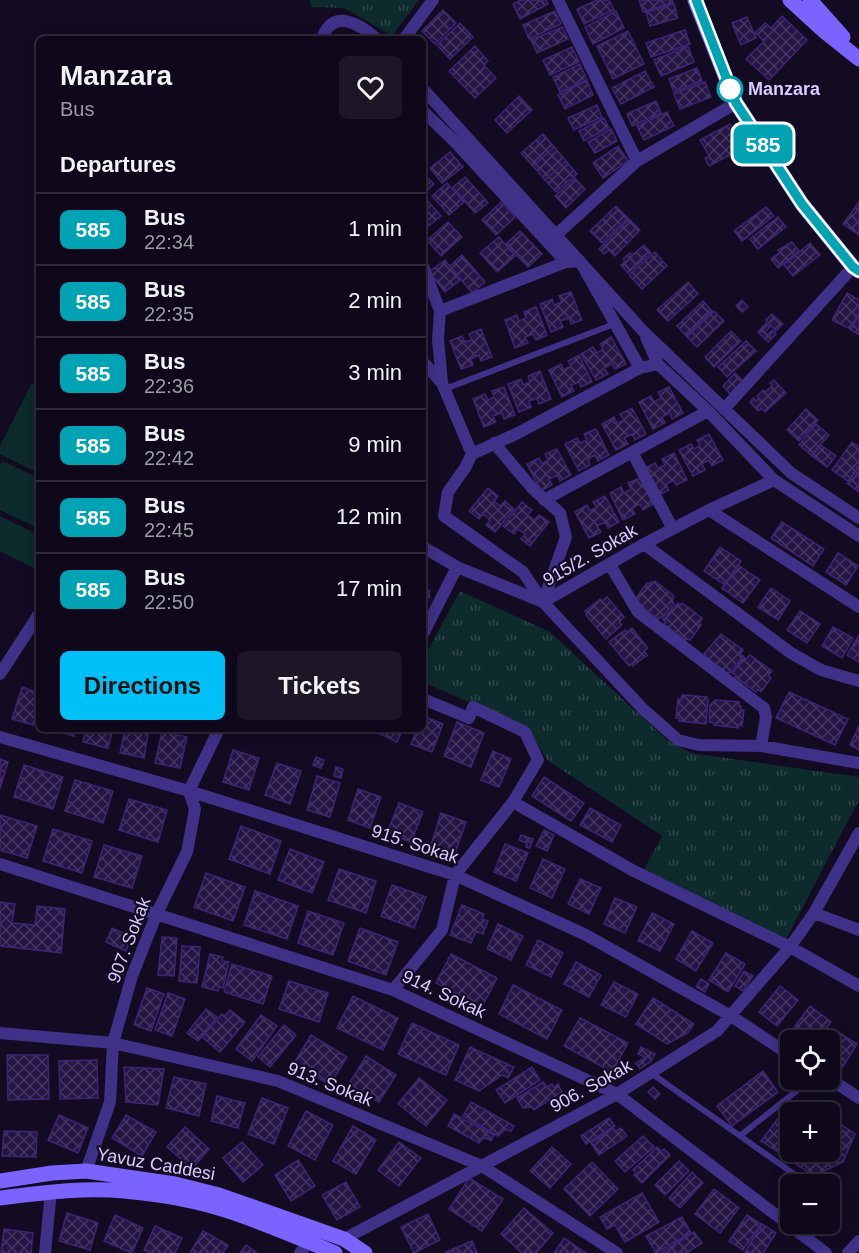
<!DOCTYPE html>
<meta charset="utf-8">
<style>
body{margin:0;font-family:Arial,sans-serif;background:#1c1627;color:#f1f3f6;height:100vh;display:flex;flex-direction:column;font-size:22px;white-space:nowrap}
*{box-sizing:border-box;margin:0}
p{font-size:20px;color:#9b9aa2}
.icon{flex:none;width:33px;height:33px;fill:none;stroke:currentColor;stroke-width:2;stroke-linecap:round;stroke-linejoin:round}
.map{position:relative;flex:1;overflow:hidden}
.drawer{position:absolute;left:36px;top:36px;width:390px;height:696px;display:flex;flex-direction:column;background:#0e081a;border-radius:9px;box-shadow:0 3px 15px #0003,0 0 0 2px #2e2939}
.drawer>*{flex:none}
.badge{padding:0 12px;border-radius:9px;font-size:21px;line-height:39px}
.fabs{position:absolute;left:780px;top:1030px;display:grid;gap:12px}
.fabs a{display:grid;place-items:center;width:60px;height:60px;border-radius:9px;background:#0e081a;box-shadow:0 3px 15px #0003,0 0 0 2px #2e2939;font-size:30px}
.map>.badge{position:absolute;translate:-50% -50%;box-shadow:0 0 0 3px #fff}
h2{padding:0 24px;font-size:22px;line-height:54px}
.round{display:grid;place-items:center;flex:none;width:63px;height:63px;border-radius:9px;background:#1c1627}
.headline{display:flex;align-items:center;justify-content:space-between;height:102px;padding:0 24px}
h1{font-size:28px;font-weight:700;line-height:45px}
.primary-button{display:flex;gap:12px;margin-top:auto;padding:12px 24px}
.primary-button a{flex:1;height:69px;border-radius:9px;background:#00c1f7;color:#111;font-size:24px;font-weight:700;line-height:69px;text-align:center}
.primary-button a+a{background:#1c1627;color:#f1f3f6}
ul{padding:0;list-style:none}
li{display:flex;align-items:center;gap:18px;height:72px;padding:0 24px;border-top:2px solid #2e2939}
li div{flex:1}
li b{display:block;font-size:22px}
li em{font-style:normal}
li .badge{min-width:66px;font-weight:700;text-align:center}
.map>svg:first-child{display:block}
</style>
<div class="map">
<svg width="859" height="1253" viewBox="0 0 859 1253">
<defs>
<pattern id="grass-tufts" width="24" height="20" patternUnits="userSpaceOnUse" patternTransform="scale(1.5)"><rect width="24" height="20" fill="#0d2a2d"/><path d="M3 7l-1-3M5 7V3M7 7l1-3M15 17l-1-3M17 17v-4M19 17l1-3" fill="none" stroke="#30484c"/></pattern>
<pattern id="building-cross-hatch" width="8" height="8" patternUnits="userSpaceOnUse" patternTransform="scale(1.5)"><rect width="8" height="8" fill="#241545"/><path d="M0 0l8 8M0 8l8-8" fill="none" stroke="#433661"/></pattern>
</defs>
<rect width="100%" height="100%" fill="#120b22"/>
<path fill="url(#grass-tufts)" d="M310,0H419L392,36L344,8L311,7Z
M460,591L550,632L668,741L691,753L859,777V800L786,939L644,869L662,836L547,760L528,728L423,682V659Z"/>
<path fill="#0d2a2d" d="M32,383L39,387V462L34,471L0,454V446Z
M2,461L39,478V529L0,510V465Z
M0,516L39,535V558L34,568L0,551Z"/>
<path fill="url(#building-cross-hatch)" stroke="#3e2474" stroke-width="1.5" d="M521,0H546L548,4L520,19L513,4Z
M597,0H609L614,10L584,24L577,9Z
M639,0H672L673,3L643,12Z
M674,4L678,18L650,26L646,12Z
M443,10L456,23L435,44L422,31Z
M555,11L561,24L529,39L523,25Z
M616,11L624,28L593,44L585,27Z
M782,16L807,40L769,80L746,59L764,41L755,33L765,23L771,28Z
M747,17L756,38L741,45L732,23Z
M460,23L473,37L450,59L437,45Z
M562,27L568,39L537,53L531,40Z
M685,30L690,44L651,57L646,43Z
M628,31L644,64L613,79L597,46Z
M475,46L488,61L484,65L496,78L475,98L449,71Z
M688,46L694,62L661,76L654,60Z
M572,47L579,62L550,75L543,60Z
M580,64L587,80L560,92L553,77Z
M697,68L702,81L674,92L669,79Z
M645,71L654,87L621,104L612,88Z
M587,81L593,95L565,109L558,95Z
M705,82L711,97L680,109L674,94Z
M519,96L532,110L507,133L495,120Z
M656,101L661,113L632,126L627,114Z
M597,105L602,117L574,130L568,118Z
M667,112L674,126L644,140L637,126Z
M604,118L609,128L584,141L579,131Z
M730,124L743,148L709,166L705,158L709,156L700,140Z
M611,129L617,141L595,153L588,142Z
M543,134L554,147L533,166L521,153Z
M618,146L628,161L603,178L593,163Z
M554,147L566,161L545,180L533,166Z
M450,152L463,167L442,183L430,168Z
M566,161L577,174L556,192L545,180Z
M423,173L434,184L423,194Z
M465,177L488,203L475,213L453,187Z
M575,178L585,189L566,208L555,196Z
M447,183L464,202L449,215L432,196Z
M425,198L441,216L425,229L423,227V200Z
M501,202L515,217L496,235L482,220Z
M859,202V235L843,224Z
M616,206L628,218L602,243L590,231Z
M766,207L774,216L742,241L734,231Z
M778,217L786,227L758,249L750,239Z
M629,219L640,230L615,256L609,250L604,254L599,249Z
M448,222L462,237L441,256L427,240Z
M520,231L542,254L528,267L506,244Z
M499,237L515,256L497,272L480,253Z
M792,242L799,251L778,268L771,259L780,252L778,250Z
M810,243L820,255L793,276L784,265Z
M644,245L651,253L628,273L621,265L625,262L623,259L630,253L632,255Z
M655,252L667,266L642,289L629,275Z
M462,255L485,282L472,293L450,266Z
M445,260L460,280L445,292L429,272Z
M688,282L698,294L668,321L657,310Z
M571,292L582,320L571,324L569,318L560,321L563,327L551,332L540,304L552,299L554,305L562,302L559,296Z
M847,293L859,300V312L850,329L832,320Z
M742,300L748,307L742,312L736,306Z
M703,301L712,311L686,336L677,326Z
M536,307L547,335L536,340L533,334L525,337L528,343L515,348L505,320L517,315L519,321L526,318L524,312Z
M714,311L724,321L697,347L687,337Z
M772,314L783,324L776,331L766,320Z
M859,315V335L851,330Z
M766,323L770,327L765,332L768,335L772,330L776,334L768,342L758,332Z
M481,329L492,357L481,361L479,355L471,359L473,365L461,369L450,341L462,336L465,342L472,340L469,334Z
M731,331L741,341L714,367L705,357Z
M611,337L626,364L615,369L612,364L604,368L608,374L596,380L581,354L593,347L597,353L603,349L600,344Z
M746,341L756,351L727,377L718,367Z
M579,355L592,382L581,387L579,382L571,385L574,391L562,397L549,370L561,364L564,370L571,366L568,361Z
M540,371L551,399L539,404L537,398L529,401L531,407L519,412L508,384L521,379L523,385L530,382L528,376Z
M735,373L743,381L730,394L723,386Z
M774,380L786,393L765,412L761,408L758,411L750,402L754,398L756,401L759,398L757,396L763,390L765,392L772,386L770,383Z
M504,387L515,415L504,419L502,413L493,416L496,422L484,427L473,399L485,394L488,400L494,397L492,391Z
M669,387L683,413L672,419L670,413L662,417L665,423L653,429L639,402L651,396L654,402L661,398L658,392Z
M632,408L646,434L635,440L632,434L624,438L628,444L616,450L602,424L614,417L617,423L624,420L620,414Z
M806,409L818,420L799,441L787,430Z
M816,424L829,435L811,455L799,445Z
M596,429L609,455L598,461L595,455L588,459L590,465L579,471L565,444L577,438L580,443L587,440L584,434Z
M709,434L723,460L712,466L709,460L702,464L705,470L693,476L679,450L691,444L694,449L700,445L697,440Z
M852,442L859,447V465L848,481L832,470Z
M821,445L836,456L827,467L812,456Z
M557,449L571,475L560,481L557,475L549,479L552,485L541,491L527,464L539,458L542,464L548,460L545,454Z
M674,453L687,480L676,485L674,480L666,484L669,490L657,496L643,469L655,463L658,468L665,465L662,459Z
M859,467V492L847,483Z
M640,478L653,504L643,510L640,504L632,508L635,514L623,520L610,493L621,487L624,493L631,489L628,483Z
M488,488L498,496L494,501L500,506L505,501L514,509L495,532L486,525L490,520L483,514L479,519L469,511Z
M605,496L619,522L608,528L605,522L597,526L601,532L589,538L575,512L587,505L590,511L597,507L593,502Z
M522,502L532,510L528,515L534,520L539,515L549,522L530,546L521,539L525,534L518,529L514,534L503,526Z
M782,522L824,549L813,566L771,538Z
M720,547L741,561L725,585L704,571Z
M838,553L858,566L846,585L826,572Z
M738,565L760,580L743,603L722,588Z
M655,581L674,596L672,602L674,603L662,618L660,617L658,619L637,603L639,600L636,598L647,583L649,584L651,582L653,583Z
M423,586L430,591L428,594L430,596L423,605Z
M771,588L790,601L778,620L758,607Z
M607,597L624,617L619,622L622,625L606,639L586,615L587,613L585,611L600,599L602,601Z
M678,603L681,605L682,603L702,618L699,624L701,625L690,640L687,639L686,640L664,624L666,622L663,620L675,605L676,606Z
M800,611L820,624L807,643L787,630Z
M833,627L853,638L842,658L822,646Z
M632,628L648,648L644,651L647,655L633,666L631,664L629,666L609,642L625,630L627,632Z
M721,634L743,650L740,654L743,656L731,673L729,672L727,674L706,659L707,657L704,654Z
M859,635V662L847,655Z
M750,655L772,671L768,676L771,678L761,692L758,689L756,692L735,677L737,676L733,673L744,657L746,659Z
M22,687L39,693V720L37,726L12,719Z
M789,692L848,719L835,745L776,718Z
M682,695L707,697L708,700L706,724L679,721V718H676L678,699L681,700Z
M715,700L739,702V706H741V710H744L742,726L739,725L738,728L714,725V723L709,722L710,705Z
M423,716L443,724L432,752L411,744L417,729H423Z
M457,722L484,733L471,767L444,756Z
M859,726V750L850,745Z
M49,729H76L74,736Z
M86,729H113L108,748L83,742Z
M125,729H149L144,758L120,753Z
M380,729H403L397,742L378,733Z
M162,731L187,737L180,768L155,763Z
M233,750L259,758L249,790L223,782Z
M493,751L511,759L499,787L481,780Z
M316,757L324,760L321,768L313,765Z
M0,759L8,762L0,789Z
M277,763L301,771L290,804L265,795Z
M24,765L63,777L53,809L14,797Z
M336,767L343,769L341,778L334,776Z
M317,776L340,783L330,817L307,810Z
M544,777L584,803L571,821L532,796Z
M75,780L113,791L103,823L65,811Z
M358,789L381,797L370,828L348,820Z
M129,799L167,810L158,842L119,830Z
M399,803L423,812L411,842L387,833Z
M590,808L621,825L612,842L580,825Z
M441,813L466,822L454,856L430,848Z
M0,815L37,826L27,858L0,850Z
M241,826L281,841L270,874L229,859Z
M53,829L92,841L82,873L43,861Z
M544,830L554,835L547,851L536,846Z
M521,835L533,839L530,848L526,847L527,843L519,840Z
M505,844L528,853L516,881L494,872Z
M104,845L142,856L132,888L94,877Z
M290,849L324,862L312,893L278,880Z
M543,859L565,869L552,898L530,888Z
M339,869L376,881L366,913L328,900Z
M206,873L245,887L233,921L194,907Z
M580,879L601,888L589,914L568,904Z
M392,885L426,897L414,928L381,916Z
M255,891L298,906L287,939L244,925Z
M615,898L637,907L625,933L604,924Z
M0,902L15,904L12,923L35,925L37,906L65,909L61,953L0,946Z
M462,905L484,914L482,919L488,921L483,934L476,931L471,943L450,935Z
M308,911L344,923L333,955L298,943Z
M652,913L674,924L660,951L638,941Z
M498,924L523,936L511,960L487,949Z
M112,928L132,937L126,951L106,942Z
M360,928L398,942L386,975L348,961Z
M692,931L713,943L696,971L676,959Z
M162,937L177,938L174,976L158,975Z
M538,940L563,953L551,977L526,965Z
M182,946L200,947L197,983L179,981Z
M726,953L745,964L728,992L709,980Z
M210,954L223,957L222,961L229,962L223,988L219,987L218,991L202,987Z
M451,954L497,978L482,1007L436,983Z
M576,962L601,975L589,997L564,984Z
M232,964L272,976L263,1004L224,992Z
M744,971L753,976L743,991L735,986Z
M701,979L709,984L705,992L696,987Z
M289,981L328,993L319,1022L279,1009Z
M614,982L638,994L626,1017L601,1005Z
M513,985L562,1010L547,1039L499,1014Z
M780,986L798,1000L777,1026L759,1012Z
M147,988L164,994L151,1031L134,1025Z
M168,993L185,999L172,1036L155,1030Z
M353,996L398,1018L383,1050L337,1028Z
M653,998L694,1024L688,1033L667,1044L636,1024Z
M810,1006L831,1022L817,1041H799L789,1034Z
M206,1009L217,1017L198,1041L187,1033Z
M230,1010L245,1022L220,1052L202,1037L222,1014L225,1016Z
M261,1015L277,1026L252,1061L236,1049Z
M580,1018L628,1043L612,1072L564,1046Z
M412,1023L459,1045L446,1075L398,1054Z
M284,1025L296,1035L270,1067L258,1057Z
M838,1032L857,1044L841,1070L830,1063V1045Z
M311,1035L347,1057L330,1085L294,1063Z
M470,1047L514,1067L508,1078L502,1075L479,1091L455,1080Z
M641,1047L655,1054L651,1061L640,1069L636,1063L645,1057L638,1054Z
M7,1055H48L49,1099L8,1100Z
M366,1056L396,1075L379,1102L349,1084Z
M97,1060L98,1098L60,1099L59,1061Z
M124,1067L164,1069L158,1105L126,1102Z
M532,1067L540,1080L505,1103L496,1090Z
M763,1071L778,1092L732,1126L717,1106Z
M174,1077L206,1084L199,1116L166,1108Z
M419,1078L447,1100L426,1126L398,1104Z
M543,1082L547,1087L552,1084L554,1087L558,1084L562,1092L534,1110L532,1107L523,1108L517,1098Z
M653,1087L660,1094L655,1099L648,1092Z
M217,1096L245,1103L238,1128L211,1121Z
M262,1098L288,1108L274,1144L248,1134Z
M471,1102L514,1126L511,1131L506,1129L498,1136L463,1116Z
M807,1103L823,1113H790V1152H830V1117L855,1134L843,1162L814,1176L761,1141L779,1117Z
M306,1111L333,1125L315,1160L288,1146Z
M454,1114L494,1135L491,1141L484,1137L479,1143L448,1126Z
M59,1115L88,1128L78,1153L48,1140Z
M126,1115L156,1132L142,1156L112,1138Z
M609,1118L615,1126L586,1144L581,1136Z
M353,1126L376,1140L356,1174L333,1161Z
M185,1127L209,1149L192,1169L167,1147Z
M613,1128L616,1131L621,1128L627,1136L599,1155L591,1143Z
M4,1131L37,1132L36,1157L2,1156Z
M643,1136L654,1147L625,1172L615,1161Z
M242,1142L263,1165L243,1182L223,1158Z
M399,1142L421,1158L399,1186L378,1170Z
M552,1147L571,1164L550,1188L530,1171Z
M657,1147L661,1151L664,1149L670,1155L642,1183L634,1175L636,1172L633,1170Z
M298,1160L315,1186L291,1201L275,1175Z
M679,1161L689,1171L665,1195L655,1185Z
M592,1162L618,1189L590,1216L564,1189Z
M692,1172L703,1183L680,1208L669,1198Z
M469,1178L503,1199L482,1231L449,1209Z
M346,1182L360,1207L337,1220L322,1195Z
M714,1189L739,1208L720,1233L695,1214Z
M642,1193L659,1222L625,1242L615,1225L607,1229L600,1217Z
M524,1208L553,1233L536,1253H522L501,1234Z
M67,1213L98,1223L90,1250L59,1241Z
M428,1214L440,1240L414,1253L401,1227Z
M115,1215L143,1228L132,1253L104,1241Z
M747,1215L761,1224L743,1250L729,1241Z
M682,1217L691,1233L656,1253L646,1236Z
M762,1224L776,1233L763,1253H748L745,1252Z
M155,1226L182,1238L175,1253H151L144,1250Z
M4,1229L33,1233L31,1253H1Z
M203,1231L228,1245L223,1253H190Z
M694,1232L702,1243L686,1253H661Z
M564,1238L586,1253H554Z
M472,1241L477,1253H446V1252Z
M246,1245L257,1253H240Z"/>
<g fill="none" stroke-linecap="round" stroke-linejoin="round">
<path stroke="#3e3187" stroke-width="6" d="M445,389L614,324
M651,1073L794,1174
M741,1135L804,1085"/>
<path stroke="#3e3187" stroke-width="12" d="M558,0L637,161
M322,39C332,7 360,24 377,39
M404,39L433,0
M423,89L643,331L791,473L859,518
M423,111L455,142L566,262
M556,235L637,161L736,103
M423,266L440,311L438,339L442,383L472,454L465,468L448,492L444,516L523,572L543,602L643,709L678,740L699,745L761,746L859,763
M440,311L566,262L580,261L640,368
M646,337L658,364L708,411L774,480L859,536
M423,362L442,383
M724,409L853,267
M494,443L532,488L560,513L566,537L543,602
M632,452L673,529
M472,454L518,433L640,368L658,364
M544,500L708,411
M709,510L859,607
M644,544L791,653L821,670L859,681
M423,547L457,567L543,602
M610,565L638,612L764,708L766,717L761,746
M543,602L644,544L709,510L774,480
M423,634L457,567
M0,674L39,614
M0,737L189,791L455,875L584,934L731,1016L790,1055
M513,802L632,870L790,947L859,986
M0,864L393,990L617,1094L826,1253
M814,913L859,930
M393,990L442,930L455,875L513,802L538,760L525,732L473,707L469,718L423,699
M0,1033L113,1043L278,1081L482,1166L617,1253
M830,1079L859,1098
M86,1171L110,1102L113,1043L132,976L157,913L187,852L195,809L189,791L219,729
M344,1239L617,1094L717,1031L790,947L814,913L859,833
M45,1253L51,1191
M300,1253L309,1242
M848,1253L859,1241"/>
<path stroke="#7a63ff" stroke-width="15" d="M695,0L736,103L802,204L853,267L859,271
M790,0L825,32L859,59
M810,0L843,37
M0,1181L52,1173L86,1171L175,1184L219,1195L344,1239L365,1253
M0,1198C41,1193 83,1187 124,1191C158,1194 195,1200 228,1211C264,1223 300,1238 335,1253"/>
</g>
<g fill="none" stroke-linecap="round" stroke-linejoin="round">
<defs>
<path id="line" d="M696,0L736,103L802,204L853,267L859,271"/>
</defs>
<use href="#line" stroke="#fff" stroke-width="14"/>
<use href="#line" stroke="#00a3b4" stroke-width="9"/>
</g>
<circle fill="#fff" stroke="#00a3b4" stroke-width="3" cx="730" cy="89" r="12"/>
<g text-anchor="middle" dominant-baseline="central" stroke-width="4.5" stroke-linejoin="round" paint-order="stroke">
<g font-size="18" font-weight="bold" fill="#d8ccff" stroke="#120b22" text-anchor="start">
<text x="748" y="89">Manzara</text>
</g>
<g font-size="18" fill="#d8ccff" stroke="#120b22">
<text transform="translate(590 555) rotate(-30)">915/2. Sokak</text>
<text transform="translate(415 844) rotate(18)">915. Sokak</text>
<text transform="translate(129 940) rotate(-69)">907. Sokak</text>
<text transform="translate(444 994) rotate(25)">914. Sokak</text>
<text transform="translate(330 1084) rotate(22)">913. Sokak</text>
<text transform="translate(591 1086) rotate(-29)">906. Sokak</text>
<text transform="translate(156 1164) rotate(10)">Yavuz Caddesi</text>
</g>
</g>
</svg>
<div class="fabs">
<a><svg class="icon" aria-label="locate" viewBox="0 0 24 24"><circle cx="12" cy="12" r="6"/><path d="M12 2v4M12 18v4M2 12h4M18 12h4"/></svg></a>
<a>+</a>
<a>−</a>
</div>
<b class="badge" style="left:763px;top:144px;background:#00a3b4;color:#fff">585</b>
<section class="drawer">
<div class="headline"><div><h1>Manzara</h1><p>Bus</p></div><a class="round"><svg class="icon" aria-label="heart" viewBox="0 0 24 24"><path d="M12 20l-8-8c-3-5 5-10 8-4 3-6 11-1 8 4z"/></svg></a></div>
<h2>Departures</h2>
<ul>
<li><span class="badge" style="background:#00a3b4;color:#fff">585</span><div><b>Bus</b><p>22:34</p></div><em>1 min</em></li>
<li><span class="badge" style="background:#00a3b4;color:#fff">585</span><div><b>Bus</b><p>22:35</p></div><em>2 min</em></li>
<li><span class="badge" style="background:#00a3b4;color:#fff">585</span><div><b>Bus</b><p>22:36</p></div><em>3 min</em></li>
<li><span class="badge" style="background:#00a3b4;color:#fff">585</span><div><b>Bus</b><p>22:42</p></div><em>9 min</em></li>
<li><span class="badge" style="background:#00a3b4;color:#fff">585</span><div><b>Bus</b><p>22:45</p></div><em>12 min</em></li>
<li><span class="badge" style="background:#00a3b4;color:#fff">585</span><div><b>Bus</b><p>22:50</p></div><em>17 min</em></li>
</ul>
<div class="primary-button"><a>Directions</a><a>Tickets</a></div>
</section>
</div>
